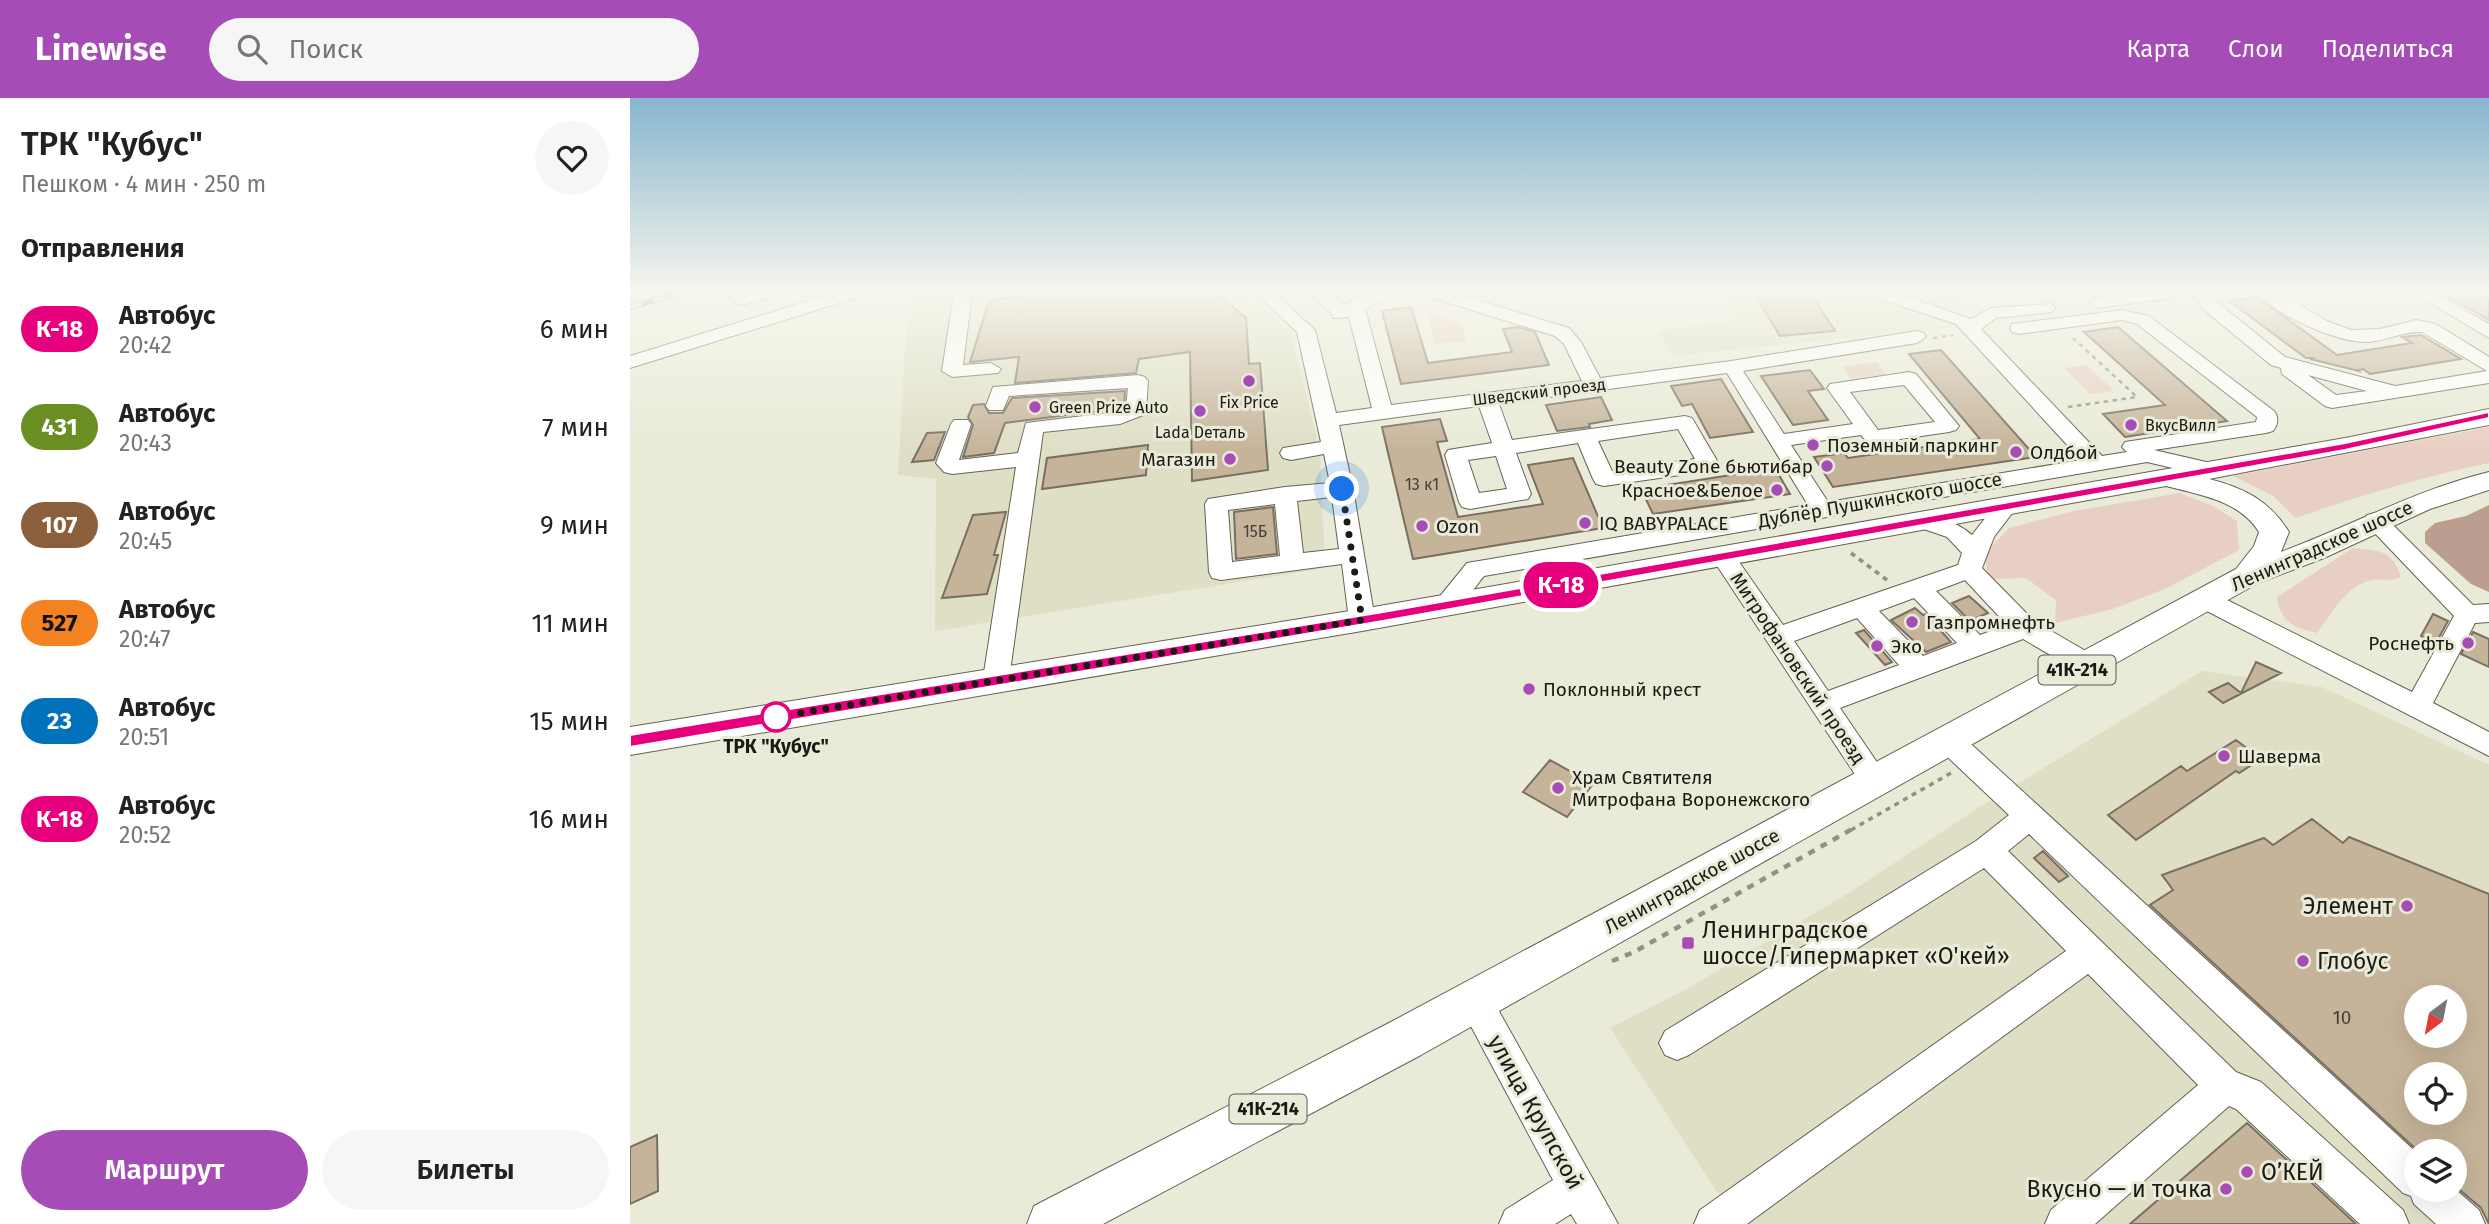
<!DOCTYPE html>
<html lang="ru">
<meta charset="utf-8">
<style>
body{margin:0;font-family:"Fira Sans",sans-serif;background:#f6f6f6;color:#222;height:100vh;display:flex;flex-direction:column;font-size:26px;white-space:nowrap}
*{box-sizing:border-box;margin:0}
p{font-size:23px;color:#767676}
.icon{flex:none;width:38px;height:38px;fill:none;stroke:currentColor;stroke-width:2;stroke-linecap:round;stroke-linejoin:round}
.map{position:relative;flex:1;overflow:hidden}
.panel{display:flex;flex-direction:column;background:#fff;width:630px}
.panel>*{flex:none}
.badge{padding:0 14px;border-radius:23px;font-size:24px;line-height:46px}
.needle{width:46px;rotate:212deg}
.controls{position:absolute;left:1774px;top:887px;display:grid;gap:14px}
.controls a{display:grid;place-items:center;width:63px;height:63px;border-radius:50%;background:#fff;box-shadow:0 7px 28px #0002;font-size:35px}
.you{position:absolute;width:35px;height:35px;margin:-18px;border:5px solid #fff;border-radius:50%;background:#1a73e8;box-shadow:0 0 0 10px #1a73e833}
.map>.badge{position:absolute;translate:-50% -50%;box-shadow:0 0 0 4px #fff}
h2{padding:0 21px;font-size:26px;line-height:63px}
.round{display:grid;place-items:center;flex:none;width:74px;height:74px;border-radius:37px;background:#f6f6f6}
.head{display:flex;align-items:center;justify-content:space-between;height:119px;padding:0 21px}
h1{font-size:33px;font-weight:600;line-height:52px}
.button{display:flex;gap:14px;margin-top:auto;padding:14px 21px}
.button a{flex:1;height:80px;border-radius:42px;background:#a64cb7;color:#fff;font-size:28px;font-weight:600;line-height:80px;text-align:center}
.button a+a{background:#f6f6f6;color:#222}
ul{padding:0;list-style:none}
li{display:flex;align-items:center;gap:21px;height:98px;padding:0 21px}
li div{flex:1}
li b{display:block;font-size:26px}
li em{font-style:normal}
li .badge{min-width:77px;font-weight:700;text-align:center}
header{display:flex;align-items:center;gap:42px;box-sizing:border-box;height:98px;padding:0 35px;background:#a64cb7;color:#fff}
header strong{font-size:33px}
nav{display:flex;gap:38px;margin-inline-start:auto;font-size:24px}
.search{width:490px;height:63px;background:#f6f6f6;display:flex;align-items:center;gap:18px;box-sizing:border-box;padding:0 24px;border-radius:38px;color:#767676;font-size:26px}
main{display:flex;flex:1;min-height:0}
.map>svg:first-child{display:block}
</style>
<header>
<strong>Linewise</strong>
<div class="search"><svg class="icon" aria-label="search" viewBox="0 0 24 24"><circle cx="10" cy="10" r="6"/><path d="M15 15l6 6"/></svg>Поиск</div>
<nav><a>Карта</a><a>Слои</a><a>Поделиться</a></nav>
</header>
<main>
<section class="panel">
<div class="head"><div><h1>ТРК &quot;Кубус&quot;</h1><p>Пешком · 4 мин · 250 m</p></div><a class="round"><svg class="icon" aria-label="heart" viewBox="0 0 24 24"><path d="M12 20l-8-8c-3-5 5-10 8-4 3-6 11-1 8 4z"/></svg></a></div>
<h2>Отправления</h2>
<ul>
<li><span class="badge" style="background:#e6007e;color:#fff">К-18</span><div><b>Автобус</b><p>20:42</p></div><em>6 мин</em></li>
<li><span class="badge" style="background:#6b8e23;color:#fff">431</span><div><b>Автобус</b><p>20:43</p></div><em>7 мин</em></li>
<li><span class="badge" style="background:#8b5e3c;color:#fff">107</span><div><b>Автобус</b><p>20:45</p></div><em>9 мин</em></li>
<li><span class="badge" style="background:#f58220;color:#111">527</span><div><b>Автобус</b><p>20:47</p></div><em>11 мин</em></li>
<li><span class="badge" style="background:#0072bc;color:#fff">23</span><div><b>Автобус</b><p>20:51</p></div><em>15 мин</em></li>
<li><span class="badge" style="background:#e6007e;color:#fff">К-18</span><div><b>Автобус</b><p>20:52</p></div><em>16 мин</em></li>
</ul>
<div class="button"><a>Маршрут</a><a>Билеты</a></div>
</section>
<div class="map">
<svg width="1859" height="1126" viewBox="0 0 1859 1126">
<rect width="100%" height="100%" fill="#eaead8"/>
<path fill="#dfdfc6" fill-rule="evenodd" d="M619,195L660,234L690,352L695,470L305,533L306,381L268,377L278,196Z
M1089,195H1242L1327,223L1323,229L1051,257L1041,254L1030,237L1033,232L1103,223Z
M1266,195H1347L1325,215Z
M1572,573L1692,589L1859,667V1126H1108L980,930L1053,893L1217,796L1345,712ZM1787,900H1825V938H1787ZM1787,976H1825V1015H1787ZM1787,1054H1825V1092H1787Z"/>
<path fill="#e8cfc3" d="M798,213L832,227L836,243L805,246Z
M1247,264L1256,276L1221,281L1212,269Z
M1457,267L1484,293L1460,296L1434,270Z
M1859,329V365C1793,379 1730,397 1666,420L1643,398L1603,378Z
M1550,395L1583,408L1607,423L1609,452L1535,491L1483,511L1425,525L1426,502L1396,480L1359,481L1354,456L1379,430L1444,413Z
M1723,450C1749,453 1762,451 1771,479C1759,485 1749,479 1738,483C1713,491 1702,516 1687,535C1665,530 1650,524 1647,499Z"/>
<path fill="#bb9e8f" d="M1859,407V494L1841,486L1795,445V434L1805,425L1836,418Z"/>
<path fill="#c6b49a" stroke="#796f62" stroke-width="2" fill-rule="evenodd" d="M404,195H587L616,220L619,266L630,265L638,372L562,383L560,254L509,261L506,275L385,285L389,259L340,264L359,203Z
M1159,195H1180L1205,233L1150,238L1126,198Z
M1811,195H1846L1859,202V222Z
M1627,199L1707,257L1782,245L1772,239L1791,237L1831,261L1740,276L1733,271L1728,272L1729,273L1680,261L1685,260H1676L1599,203Z
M781,209L798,265L882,254L873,231L888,229L905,234L919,267L771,286L752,213Z
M1488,229L1597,323L1495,339L1473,316L1535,307L1454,234Z
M1311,252L1406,359L1203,389L1184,359L1214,355L1218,360L1350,341L1279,256Z
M1180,272L1194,291L1178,293L1198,322L1163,327L1131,278Z
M1091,281L1123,334L1080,340L1062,306L1052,308L1041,288Z
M495,293L494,308L485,311L375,325L364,355L333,359L343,327L338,319L343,307L354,306L359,315H373L382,300Z
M971,299L982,322L959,326L960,329L927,333L916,307Z
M810,321L817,343L807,344L828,419L913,406L898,367L943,360L973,430L783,461L752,329Z
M315,334L304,362L282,364L297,335Z
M518,347L516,377L412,391L417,360Z
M1142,365L1160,396L1023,416L1011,391L1114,375L1111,370Z
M643,409L647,456L606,461L604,414Z
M376,414L364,457H368L357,496L312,500L343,417Z
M1339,498L1358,515L1340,523L1322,505Z
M1285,510L1293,517L1296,516L1321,544L1296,554L1261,522Z
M1803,516L1818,523L1806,545L1791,538Z
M1234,532L1262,564L1255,567L1226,535Z
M1843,534L1859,541V569L1831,556Z
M1626,564L1651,575L1593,605L1579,594L1598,585L1611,595Z
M1606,642L1631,661L1609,675L1606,673L1506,742L1478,717L1551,668L1557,673Z
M920,662L963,686L937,719L893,694Z
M1682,721L1713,745L1719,739L1859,796V1126L1851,1110L1825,1088V1054H1789L1520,807L1543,792L1532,777L1634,740L1643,747ZM1787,900H1825V938H1787ZM1787,976H1825V1015H1787Z
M1413,753L1438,778L1429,784L1404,760Z
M1617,1025L1726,1126H1500Z
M27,1037L28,1093L0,1106V1049Z"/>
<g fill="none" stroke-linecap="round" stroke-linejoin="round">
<defs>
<path id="minor" d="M98,195H145L142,199L112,207L106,206Z
M204,195H231L228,199L0,270V258Z
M324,195H342L333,267L361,265L371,271L368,275L322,279L312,273Z
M625,195H644L685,232L706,315L742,310L719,219L703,220L701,215L684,199L688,195H712L705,200L714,207L740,195H763L735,211L761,307L952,283L934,246L925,238L800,199L797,195H824L939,230L951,244L970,280L1101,263L1287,233L1294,235L1296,239L1287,245L1113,273L1154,336L1223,326L1197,290L1200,286L1279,274L1286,276L1329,328L1326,332L1319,334L1243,345L1236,343L1231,337L1161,347L1198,404L1451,362L1326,226L1244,199L1241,195H1267L1341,221L1361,210L1422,206L1425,210L1422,214L1366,220L1351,231L1472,358L1497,354L1492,349L1495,344L1626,324L1627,319L1507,226L1492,222L1389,236L1382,234L1380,230L1382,226L1492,212L1519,218L1644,313C1649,319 1648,327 1643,333L1636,335L1524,352L1585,366L1588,371L1585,376L1577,378L1517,364L854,478C841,493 827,521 805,514L802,508L837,465L1178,407L1097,275L869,306L882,342L1055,318L1062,320L1089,366L1086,371L1078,373L974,388L966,386L963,381L948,345L886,355L901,396L898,401L840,411L832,409L829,404L815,357L818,352L862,345L849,308L709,327L723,391L745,522L741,528L732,531L723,528L719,522L712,466L591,482L582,480L579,474L575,406L578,401L655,389L700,385L694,356L661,362L653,360L650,355L653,350L691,344L667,234ZM1274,287L1305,324L1248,332L1220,294ZM1048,331L1065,361L982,373L968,343ZM866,358L877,391L849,395L838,362ZM702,399L709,451L673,455L667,403ZM645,406L650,458L602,464L598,412Z
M1504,195H1552L1543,200L1468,210L1459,205L1468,200Z
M1564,195H1580L1586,203L1655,259L1765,288L1857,273L1792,234C1774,233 1758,242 1740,244C1710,246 1646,218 1628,195H1649L1697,223L1721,232L1750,231L1786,222L1806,226L1859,259V285L1702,310L1695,308L1652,276L1651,270L1641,267L1573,211ZM1678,277L1737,293L1706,297Z
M1783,195H1804L1859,226V240Z
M508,277L515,279L518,283L516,313L513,317L490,326L413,334L379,581L375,588L366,591L357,588L353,581L386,369L322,376L314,374L306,365L321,326L324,322H338L341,326L329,362L388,355L396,325L486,314L496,310L498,290L379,298L373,312H359L356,308L363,289Z
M1378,399L1386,401L1389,406L1364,439L1352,470L1404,523L1466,559L1470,566L1466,573L1457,576L1448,573L1393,541L1210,610L1259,682L1254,690L1244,694L1234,690L1080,457L1084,451L1092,449L1100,451L1153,527L1328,467L1332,455L1317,439L1282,427L1279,422L1282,417C1299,412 1329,425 1342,437L1370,401ZM1335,482L1377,527L1350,537L1306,493ZM1284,500L1327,545L1293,558L1249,513ZM1227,520L1269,567L1198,593L1164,543Z
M1745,415L1753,417L1843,507L1859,506V524L1845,525L1803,605L1859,634V658L1567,508L1564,502L1567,496L1576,493L1585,496L1782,594L1824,518L1737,427L1734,422L1737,417Z
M1319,632L1329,635L1787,1055V1092L1825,1091L1849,1112L1855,1126H1806L1784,1106L1781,1098L1773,1095L1399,736L1378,753L1606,974L1631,984L1773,1112L1779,1126H1730L1606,1011L1599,1008L1465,1126H1415L1421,1112L1568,987L1458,876L1117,1126H1064L1070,1112L1436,853L1354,770L1059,957L1047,962L1035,957L1029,945L1035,933L1346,743L1379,717L1309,651L1305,643L1309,635Z
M844,886L856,890L988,1126H947L941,1116L925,1126H869L875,1112L923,1082L827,902L832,890Z"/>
<path id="major" d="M1859,311V327L1579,381C1614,390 1639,402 1659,434L1651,454C1721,428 1785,392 1859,374V392L1800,411L1694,460L1628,485L791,957L473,1126H397L404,1108L759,925L1606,471L1624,448L1629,434C1609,402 1570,397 1536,388L732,533L0,657V629L732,511L1715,340Z"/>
</defs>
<use href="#minor" stroke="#636253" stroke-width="2"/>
<use href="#major" stroke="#636253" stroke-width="2"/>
<path stroke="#919184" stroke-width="2.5" stroke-dasharray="4.5 4.5" stroke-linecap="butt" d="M1303,240L1323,237
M1438,309L1507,299L1443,240"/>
<path stroke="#919184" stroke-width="3.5" stroke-dasharray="5 5" stroke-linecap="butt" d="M1221,455L1257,482
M1221,732L1321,675"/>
<path stroke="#919184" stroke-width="4.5" stroke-dasharray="7 7" stroke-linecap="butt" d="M982,863L1004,854L1224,730"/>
<use href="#minor" fill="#fff" fill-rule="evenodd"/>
<use href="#major" fill="#fff" fill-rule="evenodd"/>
<defs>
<path id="rail" d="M0,209L49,195"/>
</defs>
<use href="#rail" stroke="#56564d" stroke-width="6"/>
<use href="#rail" stroke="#eaead8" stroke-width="4.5" stroke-dasharray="12" stroke-linecap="butt"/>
</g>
<linearGradient id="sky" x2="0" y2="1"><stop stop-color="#87b5ce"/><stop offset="0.55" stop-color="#f6f6ed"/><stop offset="1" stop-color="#f6f6ed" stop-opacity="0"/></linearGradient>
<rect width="1859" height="352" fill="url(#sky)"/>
<path fill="#e6007e" stroke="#fff" stroke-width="2" d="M1859,314V320L1715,352L753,523L0,649V637L753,514L1715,345Z"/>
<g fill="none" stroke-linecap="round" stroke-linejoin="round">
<path stroke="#1b1b15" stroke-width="7" stroke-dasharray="0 12.6" d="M146,619L732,522L712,391"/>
</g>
<g fill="#a64cb7" stroke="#eaead8" stroke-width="2.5">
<circle cx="619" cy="283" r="7"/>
<circle cx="405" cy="309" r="7"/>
<circle cx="570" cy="313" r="7"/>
<circle cx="1501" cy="327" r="7"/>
<circle cx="1183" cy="347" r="7"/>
<circle cx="1386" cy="354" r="7"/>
<circle cx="600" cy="361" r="7"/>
<circle cx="1197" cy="368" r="7"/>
<circle cx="1147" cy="392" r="7"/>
<circle cx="955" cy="425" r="7"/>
<circle cx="792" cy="428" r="7"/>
<circle cx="1282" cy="524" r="7"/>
<circle cx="1838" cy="545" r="7"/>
<circle cx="1247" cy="548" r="7"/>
<circle cx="899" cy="591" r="7"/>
<circle cx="1594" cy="658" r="7"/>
<circle cx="928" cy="690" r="7"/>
<circle cx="1777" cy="808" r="7"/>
<rect x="1051" y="838" width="14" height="14" rx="3.5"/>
<circle cx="1673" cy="863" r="7"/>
<circle cx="1617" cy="1074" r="7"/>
<circle cx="1596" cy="1091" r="7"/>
</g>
<circle fill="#fff" stroke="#e6007e" stroke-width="3.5" cx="146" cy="619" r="14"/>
<g text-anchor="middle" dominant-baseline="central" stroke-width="6" stroke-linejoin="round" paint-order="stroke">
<g font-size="16" fill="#1b1b15" stroke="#eaead8">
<text transform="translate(909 294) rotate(-7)">Шведский проезд</text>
</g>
<g font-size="16" fill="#1b1b15" stroke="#eaead8">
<text x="619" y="304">Fix Price</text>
<text x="419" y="309" text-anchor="start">Green Prize Auto</text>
<text x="1515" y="327" text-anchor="start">ВкусВилл</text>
<text x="570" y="334">Lada Dеталь</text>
</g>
<g font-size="16" fill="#464136">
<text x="792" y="386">13 к1</text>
<text x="625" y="433">15Б</text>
</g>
<g fill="#eaead8" stroke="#595950" stroke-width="2">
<rect x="1408.5" y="557.5" width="77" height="29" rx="5"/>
<rect x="599.5" y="996.5" width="77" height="29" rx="5"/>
</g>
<g font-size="18" font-weight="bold" fill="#1b1b15">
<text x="1447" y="572">41К-214</text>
<text x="638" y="1011">41К-214</text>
</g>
<g font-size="19" fill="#1b1b15" stroke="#eaead8" text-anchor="start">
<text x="1197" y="347">Поземный паркинг</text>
<text x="1400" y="354">Олдбой</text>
<text x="586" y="361" text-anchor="end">Магазин</text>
<text x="1183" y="368" text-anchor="end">Beauty Zone бьютибар</text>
<text x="1133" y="392" text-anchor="end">Красное&amp;Белое</text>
<text x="969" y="425">IQ BABYPALACE</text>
<text x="806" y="428">Ozon</text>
<text x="1296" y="524">Газпромнефть</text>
<text x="1824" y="545" text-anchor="end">Роснефть</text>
<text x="1261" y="548">Эко</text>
<text x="913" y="591">Поклонный крест</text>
<text x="1608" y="658">Шаверма</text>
<text x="942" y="679">Храм Святителя<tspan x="942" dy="22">Митрофана Воронежского</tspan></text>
</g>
<g font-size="19" fill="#1b1b15" stroke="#eaead8">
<text transform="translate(1250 402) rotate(-10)">Дублёр Пушкинского шоссе</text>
<text transform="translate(1692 448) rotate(-24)">Ленинградское шоссе</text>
<text transform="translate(1168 570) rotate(56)">Митрофановский проезд</text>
<text transform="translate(1062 783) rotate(-29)">Ленинградское шоссе</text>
</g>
<g font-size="19" font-weight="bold" fill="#1b1b15" stroke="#eaead8">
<text x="146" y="648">ТРК "Кубус"</text>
</g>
<g font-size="19" fill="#464136">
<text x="1712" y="919">10</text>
</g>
<g font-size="23" fill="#1b1b15" stroke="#eaead8" text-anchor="start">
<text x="1763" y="808" text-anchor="end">Элемент</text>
<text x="1072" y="832">Ленинградское<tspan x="1072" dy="26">шоссе/Гипермаркет «О'кей»</tspan></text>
<text x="1687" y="863">Глобус</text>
<text x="1631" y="1074">О’КЕЙ</text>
<text x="1582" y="1091" text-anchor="end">Вкусно — и точка</text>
</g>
<g font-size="23" fill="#1b1b15" stroke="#eaead8">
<text transform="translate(906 1014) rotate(61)">улица Крупской</text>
</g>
</g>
</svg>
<div class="controls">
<a><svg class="needle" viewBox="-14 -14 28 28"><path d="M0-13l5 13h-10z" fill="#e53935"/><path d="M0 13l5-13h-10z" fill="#767676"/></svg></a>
<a><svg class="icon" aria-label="locate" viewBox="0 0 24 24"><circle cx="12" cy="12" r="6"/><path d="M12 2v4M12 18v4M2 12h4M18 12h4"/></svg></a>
<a><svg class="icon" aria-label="layers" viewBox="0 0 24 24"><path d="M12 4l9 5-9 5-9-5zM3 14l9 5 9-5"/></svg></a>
</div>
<div class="you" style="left:712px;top:391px"></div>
<b class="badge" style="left:931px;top:487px;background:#e6007e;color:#fff">К-18</b>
</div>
</main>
